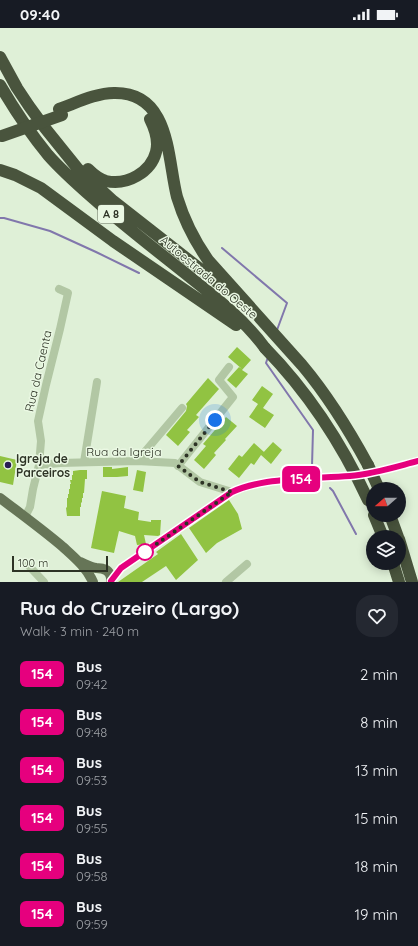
<!DOCTYPE html>
<meta charset="utf-8">
<style>
body{margin:0;font-family:Quicksand,sans-serif;background:#242831;color:#f1f3f6;height:100vh;display:flex;flex-direction:column;font-size:15px;white-space:nowrap}
*{box-sizing:border-box;margin:0}
p{font-size:13px;color:#9ea1a6}
.icon{flex:none;width:22px;height:22px;fill:none;stroke:currentColor;stroke-width:2;stroke-linecap:round;stroke-linejoin:round}
.map{position:relative;height:554px;overflow:hidden}
.side{display:flex;flex-direction:column;background:#171b24;flex:1}
.side>*{flex:none}
.badge{padding:0 8px;border-radius:6px;font-size:14px;line-height:26px}
.needle{width:26px;rotate:250deg}
.buttons{position:absolute;left:366px;top:454px;display:grid;gap:8px}
.buttons a{display:grid;place-items:center;width:40px;height:40px;border-radius:50%;background:#171b24;box-shadow:0 2px 10px #0003;font-size:20px}
.scale{position:absolute;left:12px;bottom:10px;width:96px;box-sizing:border-box;padding-left:4px;border:2px solid #2d3325;border-top:0;font-size:11px;line-height:14px;white-space:nowrap;color:#2d3325;-webkit-text-stroke:3px #eaf8e3;paint-order:stroke}
.you{position:absolute;width:20px;height:20px;margin:-10px;border:3px solid #fff;border-radius:50%;background:#1a73e8;box-shadow:0 0 0 6px #1a73e833}
.map>.badge{position:absolute;translate:-50% -50%;box-shadow:0 0 0 2px #fff}
.round{display:grid;place-items:center;flex:none;width:42px;height:42px;border-radius:16px;background:#242831}
.overview{display:flex;align-items:center;justify-content:space-between;height:68px;padding:0 20px}
h1{font-size:19px;font-weight:800;line-height:30px}
ul{padding:0;list-style:none}
li{display:flex;align-items:center;gap:12px;height:48px;padding:0 20px}
li div{flex:1}
li b{display:block;font-size:15px}
li em{font-style:normal}
li .badge{min-width:44px;font-weight:700;text-align:center}
.status{display:flex;justify-content:space-between;align-items:center;height:28px;padding:0 20px;background:#171b24;direction:ltr}
.status svg{height:11px;fill:currentColor}
.map>svg:first-child{display:block}
</style>
<div class="status"><b>09:40</b><svg viewBox="0 0 49 12"><path d="M0 12V9h3v3zM5 12V6h3v6zM10 12V3h3v9zM15 12V0h3v12zM26 1h20v11H26zM47 4h2v5h-2z"/></svg></div>
<div class="map">
<svg width="418" height="554" viewBox="0 0 418 554">
<rect width="100%" height="100%" fill="#dff0d7"/>
<g fill="none" stroke-linecap="round" stroke-linejoin="round">
<path stroke="#8177ac" stroke-width="2" d="M0,190H4L50,203L96,224L139,245
M222,220L287,275L277,302
M268,329L266,335L313,402L312,438L313,444
M330,460L333,463L356,506"/>
</g>
<path fill="#91c342" d="M237,319L251,332L242,342L248,346L236,360L227,352L239,339L242,341L228,329Z
M208,350L219,361L196,387L199,389L187,402L190,404L178,418L166,407L186,383L187,378L186,376Z
M262,358L273,366L263,380L274,387L265,400L249,389L258,376L252,372Z
M226,389L237,398L225,411L226,412L214,425L216,427L204,441L194,432L206,418L203,416Z
M273,414L282,422L271,436L261,427L254,437L251,435L239,450L228,441L239,427L242,429L254,415L264,424L261,427Z
M0,428L17,432L13,457L0,454Z
M103,439H112V441L128,439V448L117,449H103Z
M80,442H87V451H85L84,465H83V470H82V474L81,475V479H80V488H67L66,480L67,479V470H68V466H69V461H70V456H71L70,452H72V447H73V443Z
M137,442L146,444L143,464L133,462Z
M102,463L126,468L124,480L139,484L138,492L151,494V492H161L160,507L158,508L144,507L146,516L137,517L135,508L119,503L114,525L91,520Z
M229,472L238,486L242,501L217,515L206,525L189,500Z
M181,506L198,532L176,552L166,538L142,554H118L158,526L156,524Z"/>
<g fill="none" stroke-linecap="round" stroke-linejoin="round">
<path stroke="#b2c7a4" stroke-width="8" d="M137,433L182,380
M84,434L97,354
M39,437L41,413L38,393L46,357L60,301L68,265L59,261
M178,438L233,369L219,352L229,339
M25,489L30,479L33,461L39,437L60,435L137,433L175,435L200,454L232,464
M28,537L44,554
M111,553L121,540L232,464C244,458 255,456 267,454C295,450 322,450 350,448C373,446 395,439 418,433
M226,554L247,536"/>
<path stroke="#667557" stroke-width="10" d="M0,470C21,486 43,502 63,519C75,530 87,540 93,554
M80,534C85,536 91,539 96,540C98,540 101,540 103,541C109,542 112,548 111,554"/>
<path stroke="#49543d" stroke-width="12" d="M0,29L17,60L29,78L45,100L78,141L112,172L227,262
M0,57C14,81 30,105 48,127C62,143 78,157 94,171C120,194 148,216 176,238C207,263 241,287 265,320
M59,81C76,75 96,65 114,65C171,64 167,130 177,169C184,192 194,212 208,232L302,337C328,368 349,402 368,437
M88,141C93,146 99,151 106,153C127,158 151,144 156,124C159,113 155,101 150,91
M0,142L15,147L41,160L113,213L236,297
M374,487L383,509
M390,487L398,509
M399,511L412,554
M393,535L399,554"/>
<path stroke="#49543d" stroke-width="12" d="M2,108L62,87
M265,320C308,364 342,416 368,472
M368,437L379,461"/>
</g>
<g fill="none" stroke-linecap="round" stroke-linejoin="round">
<defs>
<path id="line" d="M111,553L121,540L232,464C244,458 255,456 267,454C295,450 322,450 350,448C373,446 395,439 418,433"/>
</defs>
<use href="#line" stroke="#fff" stroke-width="9"/>
<use href="#line" stroke="#e6007e" stroke-width="6"/>
<path stroke="#2d3325" stroke-width="4" stroke-dasharray="0 7.2" d="M145,524L232,464L200,454L178,438L215,392"/>
</g>
<circle fill="#281c53" stroke="#eaf8e3" stroke-width="1.5" cx="8" cy="437" r="4"/>
<circle fill="#fff" stroke="#e6007e" stroke-width="2" cx="145" cy="524" r="8"/>
<g text-anchor="middle" dominant-baseline="central" stroke-width="3" stroke-linejoin="round" paint-order="stroke">
<rect fill="#eaf8e3" stroke="#666e5e" stroke-width="1" x="98" y="177" width="26" height="18" rx="3"/>
<g font-size="11" font-weight="bold" fill="#2d3325">
<text x="111" y="186">A 8</text>
</g>
<g font-size="12" fill="#2d3325" stroke="#eaf8e3">
<text transform="translate(209 249) rotate(40)">Autoestrada do Oeste</text>
<text transform="translate(38 343) rotate(-77)">Rua da Caenta</text>
<text x="124" y="423">Rua da Igreja</text>
</g>
<g font-size="12" font-weight="bold" fill="#2d3325" stroke="#eaf8e3" text-anchor="start">
<text x="16" y="430">Igreja de<tspan x="16" dy="14">Parceiros</tspan></text>
</g>
</g>
</svg>
<div class="buttons">
<a><svg class="needle" viewBox="-14 -14 28 28"><path d="M0-13l5 13h-10z" fill="#e53935"/><path d="M0 13l5-13h-10z" fill="#9ea1a6"/></svg></a>
<a><svg class="icon" aria-label="layers" viewBox="0 0 24 24"><path d="M12 4l9 5-9 5-9-5zM3 14l9 5 9-5"/></svg></a>
</div>
<div class="scale">100 m</div>
<div class="you" style="left:215px;top:392px"></div>
<b class="badge" style="left:301px;top:451px;background:#e6007e;color:#fff">154</b>
</div>
<section class="side">
<div class="overview"><div><h1>Rua do Cruzeiro (Largo)</h1><p>Walk · 3 min · 240 m</p></div><a class="round"><svg class="icon" aria-label="heart" viewBox="0 0 24 24"><path d="M12 20l-8-8c-3-5 5-10 8-4 3-6 11-1 8 4z"/></svg></a></div>
<ul>
<li><span class="badge" style="background:#e6007e;color:#fff">154</span><div><b>Bus</b><p>09:42</p></div><em>2 min</em></li>
<li><span class="badge" style="background:#e6007e;color:#fff">154</span><div><b>Bus</b><p>09:48</p></div><em>8 min</em></li>
<li><span class="badge" style="background:#e6007e;color:#fff">154</span><div><b>Bus</b><p>09:53</p></div><em>13 min</em></li>
<li><span class="badge" style="background:#e6007e;color:#fff">154</span><div><b>Bus</b><p>09:55</p></div><em>15 min</em></li>
<li><span class="badge" style="background:#e6007e;color:#fff">154</span><div><b>Bus</b><p>09:58</p></div><em>18 min</em></li>
<li><span class="badge" style="background:#e6007e;color:#fff">154</span><div><b>Bus</b><p>09:59</p></div><em>19 min</em></li>
</ul>
</section>
